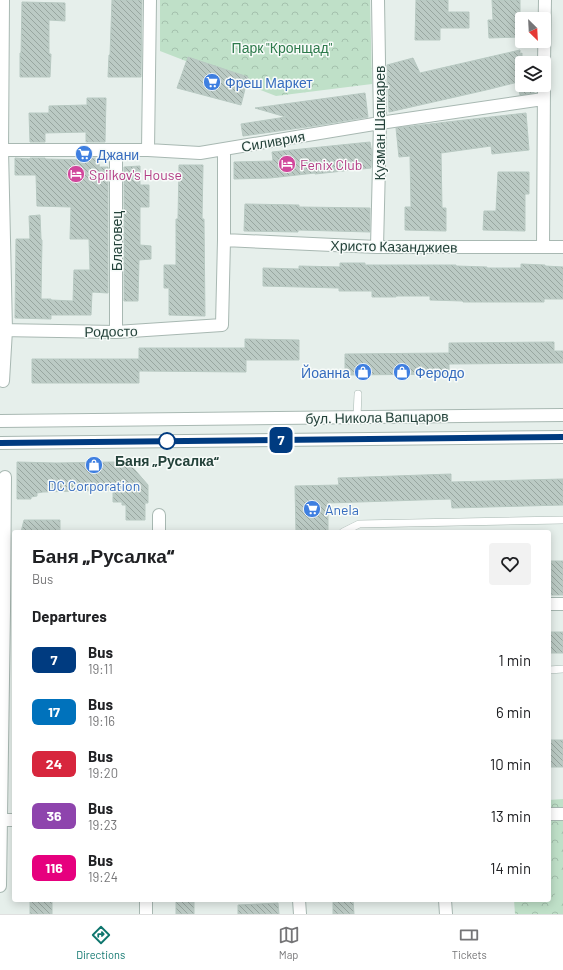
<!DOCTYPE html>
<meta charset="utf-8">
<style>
body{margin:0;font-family:Barlow,sans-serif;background:#f2f2f2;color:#202124;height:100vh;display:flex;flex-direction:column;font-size:15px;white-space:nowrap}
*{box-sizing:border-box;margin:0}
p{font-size:13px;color:#757577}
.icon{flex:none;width:22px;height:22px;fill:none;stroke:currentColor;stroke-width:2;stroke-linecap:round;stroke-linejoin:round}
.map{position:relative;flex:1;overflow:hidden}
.side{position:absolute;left:12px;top:530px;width:539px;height:372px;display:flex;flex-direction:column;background:#fff;border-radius:4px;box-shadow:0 2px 10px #0003}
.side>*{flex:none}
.badge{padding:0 8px;border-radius:6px;font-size:14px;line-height:26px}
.needle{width:26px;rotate:156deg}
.controls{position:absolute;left:515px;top:12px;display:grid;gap:8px}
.controls a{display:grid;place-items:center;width:36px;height:36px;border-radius:4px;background:#fff;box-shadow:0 2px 10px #0003;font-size:20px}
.map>.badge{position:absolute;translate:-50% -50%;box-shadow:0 0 0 2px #fff}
h2{padding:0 20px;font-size:15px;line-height:36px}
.round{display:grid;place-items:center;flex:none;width:42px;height:42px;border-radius:4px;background:#f2f2f2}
.summary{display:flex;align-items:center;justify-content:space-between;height:68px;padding:0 20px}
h1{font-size:19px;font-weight:800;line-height:30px}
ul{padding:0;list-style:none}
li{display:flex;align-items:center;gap:12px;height:52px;padding:0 20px}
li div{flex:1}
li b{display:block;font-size:15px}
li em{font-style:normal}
li .badge{min-width:44px;font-weight:700;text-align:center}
.dock{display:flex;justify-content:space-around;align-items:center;height:56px;border-top:1px solid #e0e0e0;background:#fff;font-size:11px;color:#757577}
.dock a{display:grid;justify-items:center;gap:2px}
.dock .current{color:#0f766e}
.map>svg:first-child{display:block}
</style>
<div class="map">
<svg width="563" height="914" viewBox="0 0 563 914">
<defs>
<pattern id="forest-crowns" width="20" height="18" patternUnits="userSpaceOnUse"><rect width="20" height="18" fill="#bfe0c8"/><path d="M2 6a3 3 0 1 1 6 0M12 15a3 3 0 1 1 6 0" fill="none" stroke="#a4c1ad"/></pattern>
<pattern id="building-back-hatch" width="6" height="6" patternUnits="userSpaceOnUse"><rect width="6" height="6" fill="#bbcac4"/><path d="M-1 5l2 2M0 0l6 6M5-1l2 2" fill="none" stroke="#98a6a0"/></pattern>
</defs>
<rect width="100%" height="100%" fill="#e6efeb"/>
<path fill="url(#forest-crowns)" d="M160,0H370L372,84L276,96L160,51Z
M563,799V914H515L514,900H549V800Z"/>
<path fill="#bfe0c8" d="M557,880H563V900H554Z"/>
<path fill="url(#building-back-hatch)" stroke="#b8c9c2" d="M112,0H142L141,77H108L109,55H110Z
M416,0H448V12H469V28H440V40H415Z
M492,0H520V37L489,38L488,20H493Z
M22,2L65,3V21L49,20V54H51L50,77H20V53H21Z
M520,50V54L522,53V81L486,90L389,112L387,65L413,58L420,73Z
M188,57L248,77L241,105L177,88Z
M518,85H534V93L520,95Z
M365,93L368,117L314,126L243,136L241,124L286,117L255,108Z
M87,98H106L105,142H86V132L45,133V142H30L29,113H49V106L87,105Z
M526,113L529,150L492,154L491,146L441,153L442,208H446V231L405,230V207H411L410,156L399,157L396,128L447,122Z
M370,142L372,153L371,168L315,174V173L270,178L234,179V162L273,161L272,152Z
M15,158L30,159V158H45V159L86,160V158H100L99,167H108V293L92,292L91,315H51V319L15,318L16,239H30L29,216L40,215L41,239L42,240L41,299H51V300L73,301L74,270H90L89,239H70L71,207L37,206L36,175H15Z
M179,165H203L202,219H204L205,316L169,315V288H164V265H176V219H178Z
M140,166V185H149V207H140V245L151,246V259L139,260L138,301H124V167Z
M498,172H529V194H525V231L483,230L484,211H496Z
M245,204L299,205V207L370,208V232L298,230V232L244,231Z
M340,263H365V265H456V266L487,267V268H521V264L545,265V266L563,267V299H544V302H463V301L430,300V296H396V297H372V291H339V288L263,286V268L299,269V266L340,267Z
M245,339L299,340V360H246V372L139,371V383H32V359H139V348H245Z
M554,342V351H563V363L449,364V374L345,375V354L449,353V343Z
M17,462L56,463L114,462L129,463L148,485V503H145V520H126V505H122V502H113V490L43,492L37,493V496L31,497V499H17Z
M451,474V482L563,479V505L452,508L451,499L328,503V532H296L295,486L339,485L338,478Z
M24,520H60V532H21Z
M551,561H563V595H551Z
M549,632H563V653H549Z
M549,740H563V767H549Z
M30,900H52V914H30Z
M176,900H194V914H176Z
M333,900H353L354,914H333Z
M278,903L279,914H238V905Z"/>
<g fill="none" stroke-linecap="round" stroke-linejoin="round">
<defs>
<path id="service" d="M357,417L358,394
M343,532L359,524L563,520
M549,670L563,669"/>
<path id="minor" d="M3,0L2,150L6,330L3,381
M544,63L545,0
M0,150H148L200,153L380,123L543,99
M148,150L150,0
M224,240L377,247H563
M377,247L380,123L378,0
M543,247L544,85
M0,330L116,332L222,325L224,240V150
M116,332V150
M159,532V515
M549,604H563
M549,814H563
M0,820H14
M0,886L4,611L5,477
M299,900L300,914
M445,900L446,914
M146,914V900"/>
<path id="tertiary" d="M0,421L563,415
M0,443L563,437"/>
</defs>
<use href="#service" stroke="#a8b8b2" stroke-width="8"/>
<use href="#minor" stroke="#a8b8b2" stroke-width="14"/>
<use href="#tertiary" stroke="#a8b8b2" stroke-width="14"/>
<use href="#service" stroke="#fff" stroke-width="7"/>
<use href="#minor" stroke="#fff" stroke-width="12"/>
<use href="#tertiary" stroke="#fff" stroke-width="12"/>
</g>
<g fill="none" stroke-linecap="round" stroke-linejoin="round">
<defs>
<path id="line" d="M0,443L563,437"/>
</defs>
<use href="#line" stroke="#fff" stroke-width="9"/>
<use href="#line" stroke="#003b80" stroke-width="6"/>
</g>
<defs>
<symbol id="supermarket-disc" viewBox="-11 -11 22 22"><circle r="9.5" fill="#3f7fe0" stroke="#f7fbf9"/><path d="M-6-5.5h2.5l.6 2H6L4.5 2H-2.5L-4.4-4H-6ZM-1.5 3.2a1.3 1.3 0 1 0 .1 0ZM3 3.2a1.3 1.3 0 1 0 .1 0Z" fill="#fff"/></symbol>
<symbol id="hotel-disc" viewBox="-11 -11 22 22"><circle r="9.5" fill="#d1479c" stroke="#f7fbf9"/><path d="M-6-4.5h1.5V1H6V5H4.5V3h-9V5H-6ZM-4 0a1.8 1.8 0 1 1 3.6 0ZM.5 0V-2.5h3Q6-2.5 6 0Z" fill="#fff"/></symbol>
<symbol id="shop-disc" viewBox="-11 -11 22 22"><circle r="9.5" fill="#3f7fe0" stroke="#f7fbf9"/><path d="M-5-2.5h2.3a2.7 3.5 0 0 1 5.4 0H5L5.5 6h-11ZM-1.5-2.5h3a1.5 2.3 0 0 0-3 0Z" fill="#fff"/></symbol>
</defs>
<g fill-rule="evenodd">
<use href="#supermarket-disc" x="202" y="72" width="20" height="20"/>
<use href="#supermarket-disc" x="74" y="144" width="20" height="20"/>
<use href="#hotel-disc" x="277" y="154" width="20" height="20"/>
<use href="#hotel-disc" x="66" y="164" width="20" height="20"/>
<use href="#shop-disc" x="353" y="362" width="20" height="20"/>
<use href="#shop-disc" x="392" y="362" width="20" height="20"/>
<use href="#shop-disc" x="84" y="455" width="20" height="20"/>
<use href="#supermarket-disc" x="302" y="499" width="20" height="20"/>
</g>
<circle fill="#fff" stroke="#003b80" stroke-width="2" cx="167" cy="441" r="8"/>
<g text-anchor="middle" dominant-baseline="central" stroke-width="3" stroke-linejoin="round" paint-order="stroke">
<g font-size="14" fill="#2d7a4b" stroke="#f7fbf9">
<text x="282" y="47">Парк "Кронщад"</text>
</g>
<g font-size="14" fill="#366cbe" stroke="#f7fbf9" text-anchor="start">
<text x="225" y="82">Фреш Маркет</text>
<text x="97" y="154">Джани</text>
<text x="350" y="372" text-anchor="end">Йоанна</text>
<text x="415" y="372">Феродо</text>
<text x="94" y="485" text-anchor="middle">DC Corporation</text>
<text x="325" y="509">Anela</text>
</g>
<g font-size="14" fill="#24423a" stroke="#f7fbf9">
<text transform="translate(379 123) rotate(-90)">Кузман Шапкарев</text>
<text transform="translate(273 141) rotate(-10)">Силиврия</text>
<text transform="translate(116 241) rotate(-90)">Благовец</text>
<text transform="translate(394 246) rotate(1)">Христо Казанджиев</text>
<text transform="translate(111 331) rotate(-1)">Родосто</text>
<text transform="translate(377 417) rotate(-1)">бул. Никола Вапцаров</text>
</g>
<g font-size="14" fill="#b23c85" stroke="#f7fbf9" text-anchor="start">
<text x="300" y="164">Fenix Club</text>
<text x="89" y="174">Spilkov's House</text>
</g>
<g font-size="14" font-weight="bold" fill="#24423a" stroke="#f7fbf9">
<text x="167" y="460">Баня „Русалка“</text>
</g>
</g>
</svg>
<div class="controls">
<a><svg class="needle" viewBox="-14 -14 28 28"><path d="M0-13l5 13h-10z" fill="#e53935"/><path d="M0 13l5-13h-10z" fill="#757577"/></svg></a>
<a><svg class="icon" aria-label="layers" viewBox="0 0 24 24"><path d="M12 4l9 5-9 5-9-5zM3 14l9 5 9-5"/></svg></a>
</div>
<b class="badge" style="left:281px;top:440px;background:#003b80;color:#fff">7</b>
<section class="side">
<div class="summary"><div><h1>Баня „Русалка“</h1><p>Bus</p></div><a class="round"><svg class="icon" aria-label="heart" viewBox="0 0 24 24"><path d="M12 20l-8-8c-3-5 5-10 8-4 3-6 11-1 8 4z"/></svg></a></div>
<h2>Departures</h2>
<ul>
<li><span class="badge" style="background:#003b80;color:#fff">7</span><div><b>Bus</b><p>19:11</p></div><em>1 min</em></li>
<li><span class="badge" style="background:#0072bc;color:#fff">17</span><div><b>Bus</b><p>19:16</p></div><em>6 min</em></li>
<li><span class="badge" style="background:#d7263d;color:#fff">24</span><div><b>Bus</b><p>19:20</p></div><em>10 min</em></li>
<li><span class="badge" style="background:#8e44ad;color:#fff">36</span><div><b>Bus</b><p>19:23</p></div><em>13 min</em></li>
<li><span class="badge" style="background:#e6007e;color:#fff">116</span><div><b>Bus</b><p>19:24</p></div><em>14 min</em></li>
</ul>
</section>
</div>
<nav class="dock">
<a class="current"><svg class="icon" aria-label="directions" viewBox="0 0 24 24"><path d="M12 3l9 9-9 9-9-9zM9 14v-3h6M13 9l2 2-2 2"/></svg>Directions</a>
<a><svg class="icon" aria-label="map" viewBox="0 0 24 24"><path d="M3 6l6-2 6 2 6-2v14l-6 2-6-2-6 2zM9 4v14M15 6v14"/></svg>Map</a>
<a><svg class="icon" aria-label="tickets" viewBox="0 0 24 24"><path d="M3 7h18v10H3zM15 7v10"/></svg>Tickets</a>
</nav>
